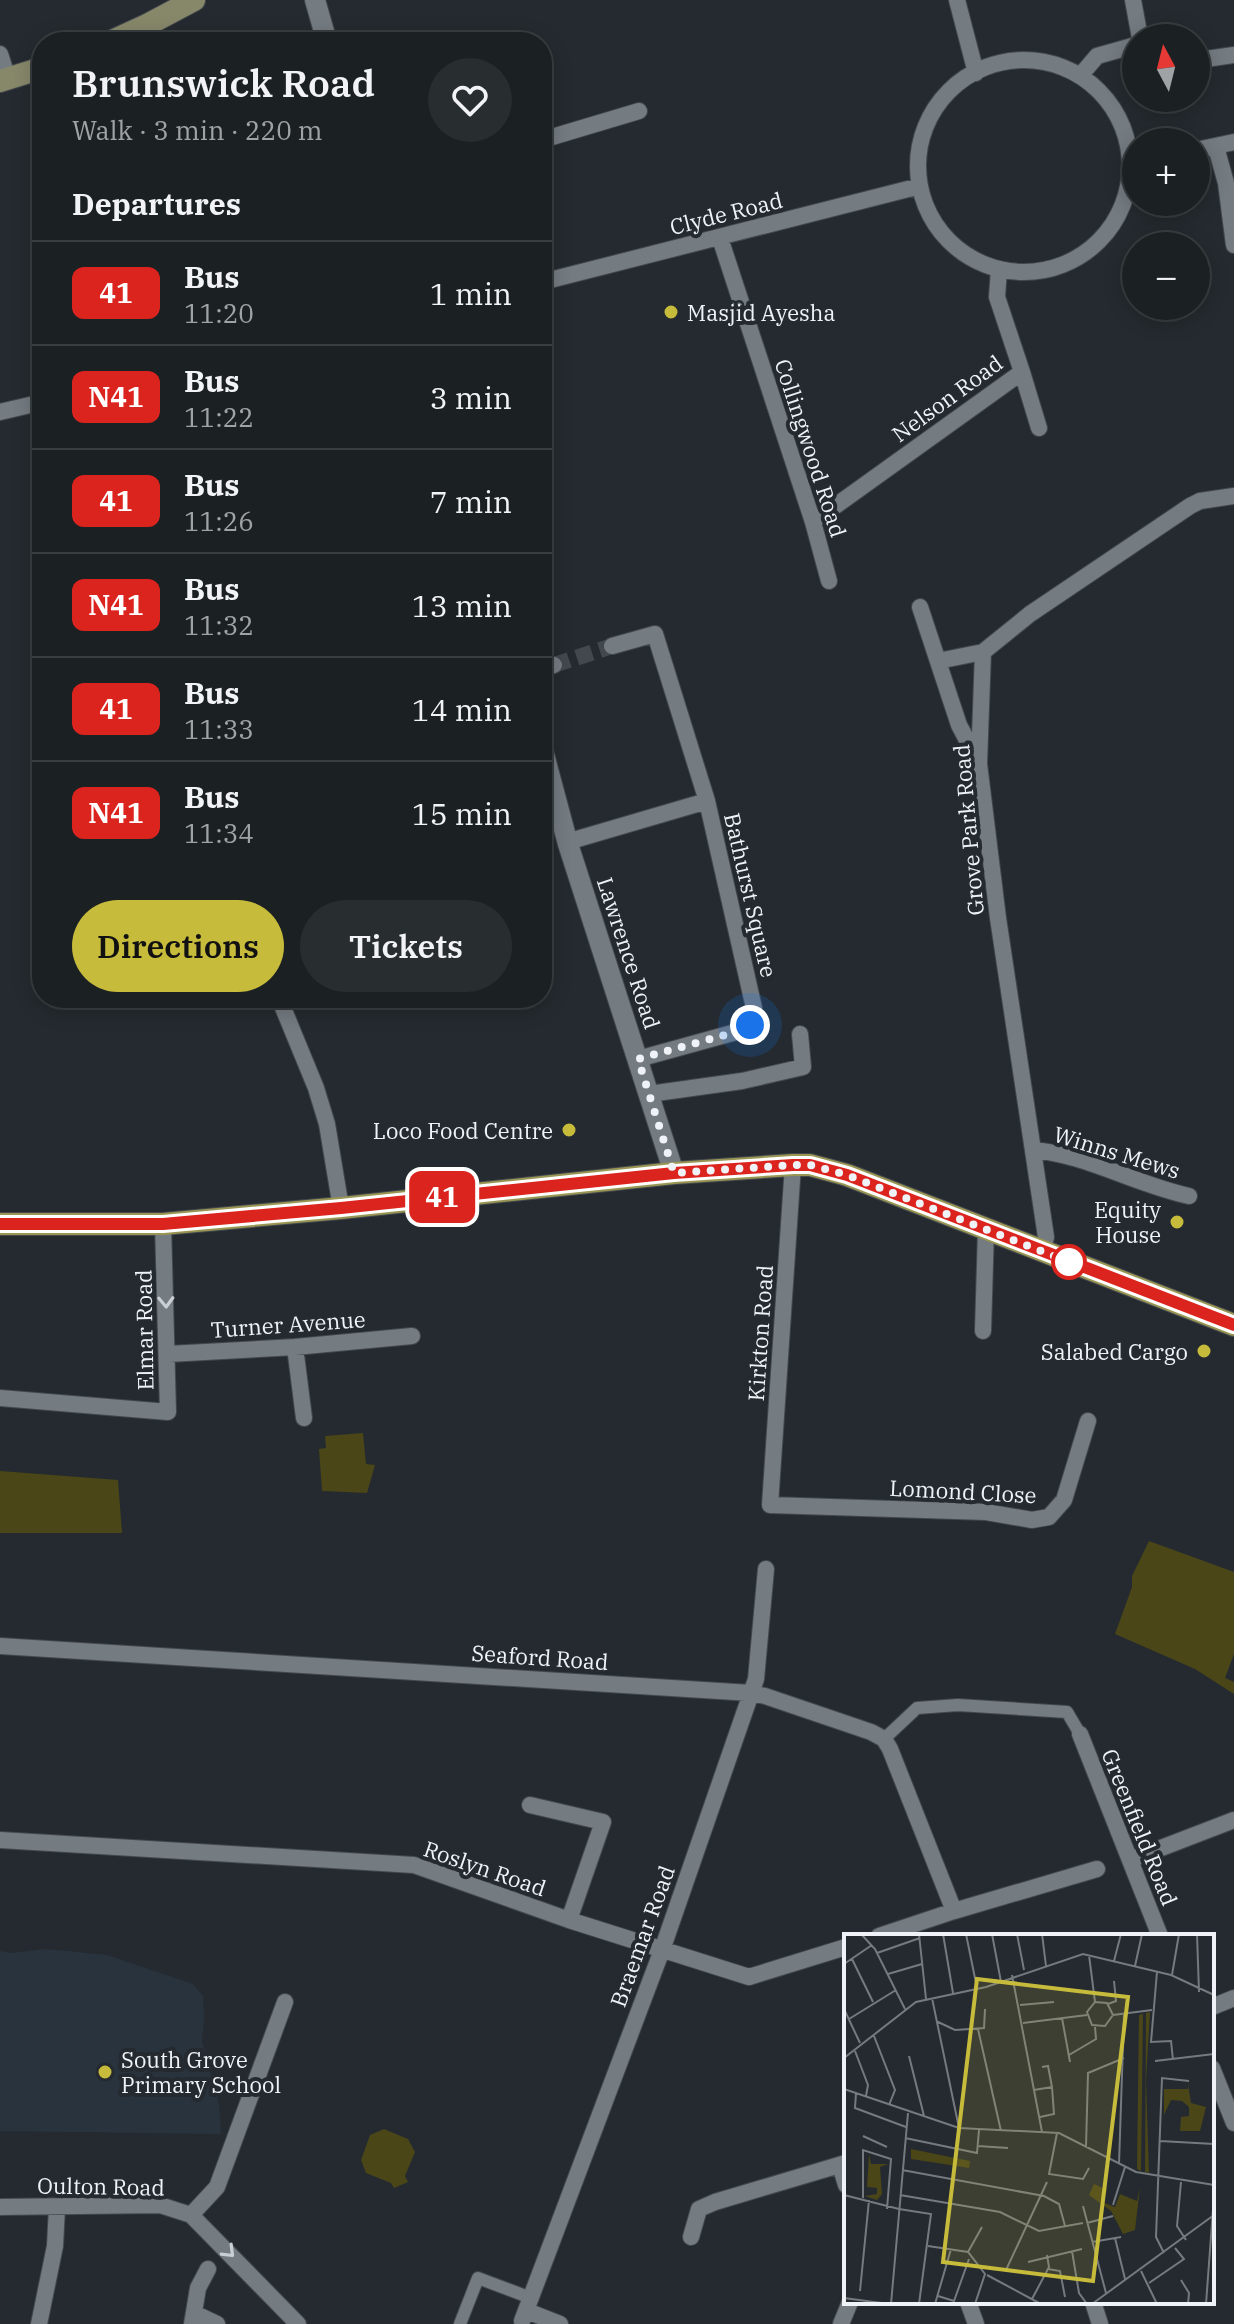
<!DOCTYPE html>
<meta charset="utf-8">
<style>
body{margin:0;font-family:"IBM Plex Serif",serif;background:#282d30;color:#f1f3f6;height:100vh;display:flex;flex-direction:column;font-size:30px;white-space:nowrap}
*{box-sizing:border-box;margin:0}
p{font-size:26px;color:#a0a3a6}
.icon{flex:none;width:44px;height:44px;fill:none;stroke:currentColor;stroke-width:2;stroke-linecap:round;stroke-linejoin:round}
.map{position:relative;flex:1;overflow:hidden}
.sheet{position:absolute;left:32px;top:32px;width:520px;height:976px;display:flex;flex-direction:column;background:#1b2023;border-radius:32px;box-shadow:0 4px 20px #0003,0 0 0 2px #393e41}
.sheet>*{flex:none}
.badge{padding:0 16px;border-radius:12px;font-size:28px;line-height:52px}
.needle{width:52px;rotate:353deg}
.controls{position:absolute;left:1122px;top:24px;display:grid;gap:16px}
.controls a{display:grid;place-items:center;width:88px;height:88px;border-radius:50%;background:#1b2023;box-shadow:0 4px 20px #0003,0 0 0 2px #393e41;font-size:40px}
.you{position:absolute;width:40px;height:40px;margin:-20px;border:6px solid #fff;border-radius:50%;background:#1a73e8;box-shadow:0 0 0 12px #1a73e833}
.map>.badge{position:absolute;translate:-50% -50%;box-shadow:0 0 0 4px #fff}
h2{padding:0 40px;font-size:30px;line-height:72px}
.round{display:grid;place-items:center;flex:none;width:84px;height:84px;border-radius:42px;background:#282d30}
.overview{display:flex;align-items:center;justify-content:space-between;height:136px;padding:0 40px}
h1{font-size:38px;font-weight:600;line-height:60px}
.primary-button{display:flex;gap:16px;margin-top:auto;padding:16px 40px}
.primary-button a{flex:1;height:92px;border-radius:48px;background:#c7bb3c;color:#111;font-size:32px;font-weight:600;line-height:92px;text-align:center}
.primary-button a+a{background:#282d30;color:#f1f3f6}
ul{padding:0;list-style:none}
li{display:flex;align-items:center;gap:24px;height:104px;padding:0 40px;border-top:2px solid #393e41}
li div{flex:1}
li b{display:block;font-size:30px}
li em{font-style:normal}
li .badge{min-width:88px;font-weight:700;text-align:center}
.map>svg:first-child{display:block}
</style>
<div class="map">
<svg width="1234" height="2324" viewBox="0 0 1234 2324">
<rect width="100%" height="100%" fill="#242a2f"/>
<path fill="#29333d" d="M47,1949L107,1955L193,1984L203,1996L204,2019L202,2041L219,2104L221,2134L0,2131V1951L11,1953Z"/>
<path fill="#4a4618" d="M363,1433L366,1464L375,1465L367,1493L322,1491L319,1449L326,1448L325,1436Z
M0,1471L118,1480L122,1533H0Z
M1149,1541L1234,1572V1654L1225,1678L1234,1682V1694L1195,1669L1115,1634L1132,1587V1576Z
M384,2129L408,2139L415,2152L405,2176L408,2182L394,2188L391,2183L366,2173L361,2160L370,2135Z"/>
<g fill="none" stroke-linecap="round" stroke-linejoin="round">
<path stroke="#42484d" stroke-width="16" stroke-dasharray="16 8" stroke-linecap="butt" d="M554,665L612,646"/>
<defs>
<path id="pedestrian" d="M884,1739L917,1708L958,1705L1067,1712L1080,1734
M460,2324L478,2278L531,2298"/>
<path id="minor" d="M957,0L976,73
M1133,0L1140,38
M517,42H518
M0,54L8,79
M1199,60L1234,55
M918 166a106 106 0 1 1 212 0a106 106 0 1 1-212 0Z
M1080,76L1097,56L1136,45
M542,140L639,111
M1216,147L1226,183L1234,245
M1196,150L1234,142
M720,238L813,522L829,581
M542,282L920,186
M1022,372L1039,428
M0,412L30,405L42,406
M813,522L1022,372L997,297L999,269
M920,607L959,725L979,763
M938,661L983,652
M542,668L554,665
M567,842L707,801L655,634L612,646
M279,998L316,1088L327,1124L341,1208
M638,1059L736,1032C748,1026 753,1022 754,1008L707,801
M649,1094L742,1081L803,1067L800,1034
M1033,1150C1084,1154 1137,1185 1189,1196
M793,1165L770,1505L986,1512L1032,1520L1049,1517L1064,1500L1088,1421
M1042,1251L1046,1237L998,918L979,764L983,652L1030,614L1190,506L1200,501L1234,496
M983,1331L986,1229
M295,1347L304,1418
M168,1354L295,1347L412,1336
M0,1398L168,1412L163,1224
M0,1646L751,1693L765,1696L871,1732L884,1739L890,1749L954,1911
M1080,1734L1160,1936
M530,1805L603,1822L569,1920
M0,1840L414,1865L569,1920L749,1977L846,1947
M1130,1860L1234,1820
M879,1936L954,1911L1097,1869
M1212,2007L1234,1998
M1212,2068L1234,2123
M840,2165L846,2185
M0,2207L160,2205L191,2215L298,2324
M191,2215L217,2187L285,2002
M691,2237L699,2209L715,2202L846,2163
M968,2302L976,2324
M1093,2302L1100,2324
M527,2311L560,2324
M194,2313L217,2324
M522,2321L662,1950L756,1679L766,1569
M39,2324L55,2246L57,2207
M192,2324L198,2288L208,2269
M841,2324L850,2302"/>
<path id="tertiary" d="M315,0L327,42
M542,747L568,844L674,1173"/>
<path id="secondary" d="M110,42L147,25L194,0
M0,81L42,68"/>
<path id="primary" d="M0,1224H163L341,1208L674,1173L793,1165H810L847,1175L1234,1325"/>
</defs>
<use href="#pedestrian" stroke="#43484d" stroke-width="14"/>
<use href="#minor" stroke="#43484d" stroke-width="18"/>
<use href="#tertiary" stroke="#43484d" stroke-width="22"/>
<use href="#secondary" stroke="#43484d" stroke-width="24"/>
<use href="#primary" stroke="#43484d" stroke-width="24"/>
<use href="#pedestrian" stroke="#747b81" stroke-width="12"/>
<use href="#minor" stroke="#747b81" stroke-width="16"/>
<use href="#tertiary" stroke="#747b81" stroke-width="20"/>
<use href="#secondary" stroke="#87886a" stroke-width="22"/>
<use href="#primary" stroke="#999653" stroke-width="22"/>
</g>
<defs><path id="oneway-chevron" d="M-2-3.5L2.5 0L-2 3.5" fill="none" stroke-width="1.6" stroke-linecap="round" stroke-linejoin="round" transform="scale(2)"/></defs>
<g stroke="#cacfd4">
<use href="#oneway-chevron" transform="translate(166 1302) rotate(88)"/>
<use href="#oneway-chevron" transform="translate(229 2252) rotate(45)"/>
</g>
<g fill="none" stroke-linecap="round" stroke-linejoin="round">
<defs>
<path id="line" d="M0,1224H163L341,1208L674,1173L793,1165H810L847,1175L1234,1325"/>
</defs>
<use href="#line" stroke="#fff" stroke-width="18"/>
<use href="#line" stroke="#dc241f" stroke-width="12"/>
<path stroke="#eff3f7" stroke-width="8" stroke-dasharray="0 14.4" d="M750,1025L736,1032L638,1059L674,1173L793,1165H810L847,1175L1069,1262"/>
</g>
<g fill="#c7bb3c" stroke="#242a2f" stroke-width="3">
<circle cx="671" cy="312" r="8"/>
<circle cx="569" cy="1130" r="8"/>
<circle cx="1177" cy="1222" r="8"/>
<circle cx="1204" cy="1351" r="8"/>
<circle cx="105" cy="2072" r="8"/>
</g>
<circle fill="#fff" stroke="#dc241f" stroke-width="4" cx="1069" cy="1262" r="16"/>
<g text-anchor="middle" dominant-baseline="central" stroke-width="8" stroke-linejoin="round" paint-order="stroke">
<g font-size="22" fill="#eff3f7" stroke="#242a2f">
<text transform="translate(726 213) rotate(-14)">Clyde Road</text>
<text transform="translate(947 398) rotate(-36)">Nelson Road</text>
<text transform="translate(811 448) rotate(72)">Collingwood Road</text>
<text transform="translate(968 830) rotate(-95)">Grove Park Road</text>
<text transform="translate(751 895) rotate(77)">Bathurst Square</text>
<text transform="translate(629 953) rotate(72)">Lawrence Road</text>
<text transform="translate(1117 1152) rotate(17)">Winns Mews</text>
<text transform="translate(288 1324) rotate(-4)">Turner Avenue</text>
<text transform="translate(144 1330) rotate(-91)">Elmar Road</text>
<text transform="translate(760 1333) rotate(-86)">Kirkton Road</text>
<text transform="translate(963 1491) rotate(3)">Lomond Close</text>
<text transform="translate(540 1657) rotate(4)">Seaford Road</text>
<text transform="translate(1140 1827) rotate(68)">Greenfield Road</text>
<text transform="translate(485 1868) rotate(19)">Roslyn Road</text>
<text transform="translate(642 1936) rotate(-70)">Braemar Road</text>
<text transform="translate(101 2186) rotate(1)">Oulton Road</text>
</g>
<g font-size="22" fill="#eff3f7" stroke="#242a2f" text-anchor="end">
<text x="687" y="312" text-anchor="start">Masjid Ayesha</text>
<text x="553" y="1130">Loco Food Centre</text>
<text x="1161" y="1209">Equity<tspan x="1161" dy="25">House</tspan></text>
<text x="1188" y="1351">Salabed Cargo</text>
<text x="121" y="2059" text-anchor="start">South Grove<tspan x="121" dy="25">Primary School</tspan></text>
</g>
</g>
<g transform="translate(844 1934)">
<rect width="370" height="370" fill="#242a2f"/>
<path d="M306,78L302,146L305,239L301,238L302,79ZM299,80L297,235V237L293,235L295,81ZM344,150L347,169L362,173L356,197H336L337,183L345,182V173L338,167L327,166L320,181V155H344ZM67,215L126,227L125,234L67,225ZM25,220L27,230H44L36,233L38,260L33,266L21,262L33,260V254L23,253ZM250,250L263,256L258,268L271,273L276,260L293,267L296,253L291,296L279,300L267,277L245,261Z" fill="#4a4618"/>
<path fill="none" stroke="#757a7f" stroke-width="2" d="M17,0L31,15L61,75M75,0L82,65M99,0L109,59M122,0L133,54M148,0L157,48M173,0L180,36M198,0L202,32M353,0L355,58M33,19L76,4M245,21L251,68M8,25L29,68M270,27L277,0M0,30L28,11M291,32L298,0M313,38L307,108L327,107L329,126M44,40L78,30M168,41L198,198M328,41L335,0M88,64L115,194M251,68L243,78L248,91L261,92L269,81M251,68L263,69L269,81M264,70L272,67L270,47M176,71L210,68M0,75L16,109M269,81L308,76M218,84L226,128M5,85L52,56M92,87L111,96L140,94L141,75M179,89L243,81M134,95L157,197M30,102L51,156L45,171M11,117L24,151L22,162M225,121L252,105L251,93M65,122L80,182M0,124L72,68L142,53L239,20L327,41L370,61M311,127L370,120M0,155L115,194L215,199L292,238L370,251M190,156L208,153L204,132L198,133M12,159L11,174L62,193M196,183L210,180L208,153M213,199L205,240L239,245L245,234M19,202L43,213M61,204L133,219L135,196M316,207L370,210M134,212L164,214M242,213L244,139L280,124M275,230L280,81M58,236L200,262L215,270L221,292M337,248L333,292L342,306M0,261L55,275M56,261L156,278L195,297L239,289M19,264V216L47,225L43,275M269,271L281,233M239,272L262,359M55,275L87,280L75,370M243,289L269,282M271,304L281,345M248,308L277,303M84,312L124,318L141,340L131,370M228,317L235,359L243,370M124,318L138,293M320,319L312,303L318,144L345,147M184,328L238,315M204,335L216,337L221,363M162,336L203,248M297,337L313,370M143,341L197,370M337,346L345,359L344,370M305,349L340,325L331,314M16,357L25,266M94,362L110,367L125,325M0,364L45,370M188,365L205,333L203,321M47,370L64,179M91,370L107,315M248,370L370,281M362,370L370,262"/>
<path fill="#c7bb3c" fill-opacity="0.15" stroke="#c7bb3c" stroke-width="4" d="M133,45L284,63L249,347L99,328Z"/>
<rect width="370" height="370" fill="none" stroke="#eff3f7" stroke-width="4"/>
</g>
</svg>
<div class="controls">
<a><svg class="needle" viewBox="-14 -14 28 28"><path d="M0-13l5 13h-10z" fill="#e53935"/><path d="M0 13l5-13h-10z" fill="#a0a3a6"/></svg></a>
<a>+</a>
<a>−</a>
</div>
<div class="you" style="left:750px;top:1025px"></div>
<b class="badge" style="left:442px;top:1197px;background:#dc241f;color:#fff">41</b>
<section class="sheet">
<div class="overview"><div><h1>Brunswick Road</h1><p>Walk · 3 min · 220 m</p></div><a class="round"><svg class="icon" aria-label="heart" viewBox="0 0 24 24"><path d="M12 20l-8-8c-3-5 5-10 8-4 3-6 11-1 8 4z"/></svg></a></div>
<h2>Departures</h2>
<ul>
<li><span class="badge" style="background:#dc241f;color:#fff">41</span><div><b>Bus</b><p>11:20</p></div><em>1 min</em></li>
<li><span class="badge" style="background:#dc241f;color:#fff">N41</span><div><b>Bus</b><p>11:22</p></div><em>3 min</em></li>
<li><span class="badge" style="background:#dc241f;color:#fff">41</span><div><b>Bus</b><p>11:26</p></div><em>7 min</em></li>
<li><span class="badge" style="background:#dc241f;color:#fff">N41</span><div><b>Bus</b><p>11:32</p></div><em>13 min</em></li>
<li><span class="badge" style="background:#dc241f;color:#fff">41</span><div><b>Bus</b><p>11:33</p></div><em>14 min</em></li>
<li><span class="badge" style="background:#dc241f;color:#fff">N41</span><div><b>Bus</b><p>11:34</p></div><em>15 min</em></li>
</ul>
<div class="primary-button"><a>Directions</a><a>Tickets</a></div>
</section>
</div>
